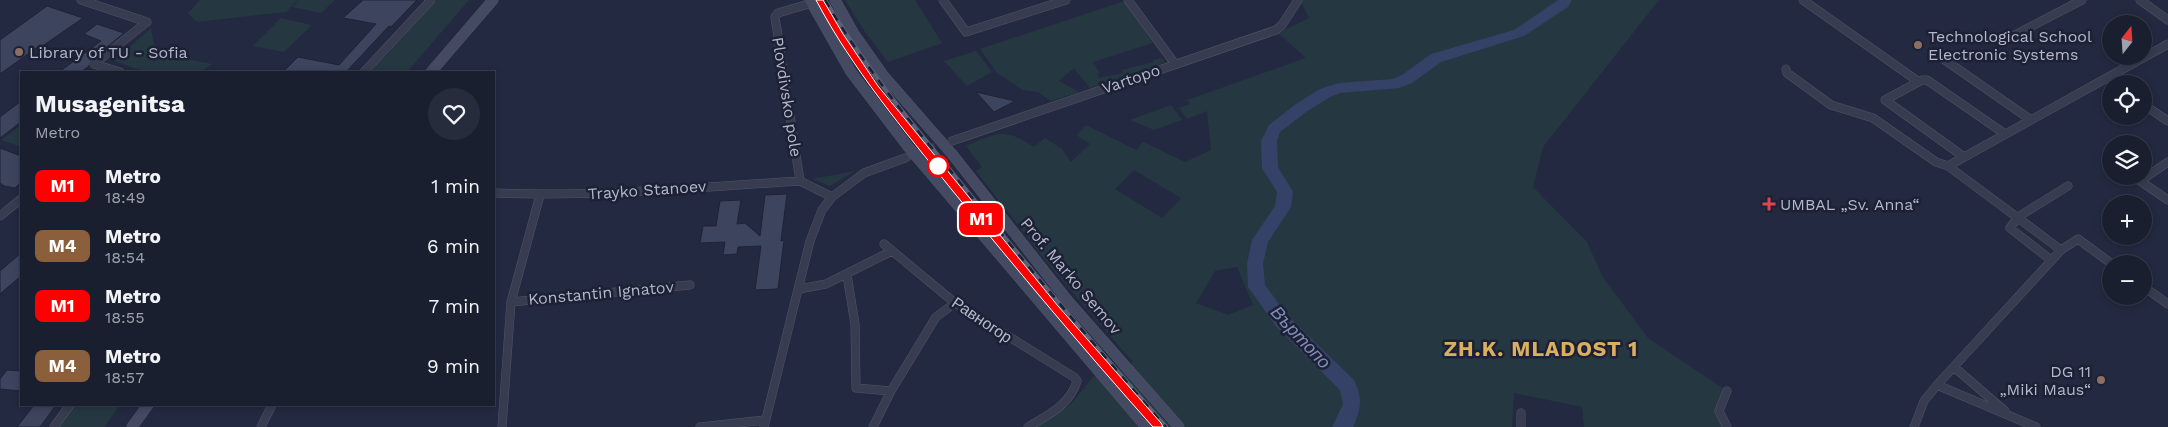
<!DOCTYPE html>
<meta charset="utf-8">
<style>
body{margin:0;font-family:"Work Sans",sans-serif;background:#272c3c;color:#f1f3f6;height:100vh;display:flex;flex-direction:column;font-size:19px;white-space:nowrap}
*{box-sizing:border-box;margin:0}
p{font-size:16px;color:#9fa2ab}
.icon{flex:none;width:28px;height:28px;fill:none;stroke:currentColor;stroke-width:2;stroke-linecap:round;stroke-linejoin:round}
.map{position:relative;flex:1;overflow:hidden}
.side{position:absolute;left:20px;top:71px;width:475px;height:335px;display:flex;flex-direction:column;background:#1a1f30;border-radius:0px;box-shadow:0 2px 8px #0003,0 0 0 1px #383d4c}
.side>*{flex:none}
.badge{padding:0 10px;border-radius:8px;font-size:18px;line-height:32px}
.needle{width:32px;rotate:17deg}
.fabs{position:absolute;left:2102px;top:15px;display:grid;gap:10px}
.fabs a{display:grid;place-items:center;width:50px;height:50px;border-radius:50%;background:#1a1f30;box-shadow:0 2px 8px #0003,0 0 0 1px #383d4c;font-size:25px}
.map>.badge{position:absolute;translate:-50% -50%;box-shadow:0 0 0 2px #fff}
.round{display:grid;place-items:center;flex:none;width:52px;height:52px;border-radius:26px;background:#272c3c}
.head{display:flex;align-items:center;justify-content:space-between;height:85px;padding:0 15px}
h1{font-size:24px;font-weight:700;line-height:38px}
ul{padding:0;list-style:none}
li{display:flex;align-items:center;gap:15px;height:60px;padding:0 15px}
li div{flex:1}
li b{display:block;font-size:19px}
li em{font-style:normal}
li .badge{min-width:55px;font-weight:700;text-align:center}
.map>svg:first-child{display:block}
</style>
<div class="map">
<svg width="2168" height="427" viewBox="0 0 2168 427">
<rect width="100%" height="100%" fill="#232940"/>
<path fill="#253841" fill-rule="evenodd" d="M200,0H298L286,12L197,22L188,13Z
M299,0H335L321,13L292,7Z
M437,0H469L407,72H371Z
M845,0H915L942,43L888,62L865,32Z
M1300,0H1659L1543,147L1533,187L1587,242L1602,276L1648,338L1727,391L1719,411L1727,427H1584L1582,407L1514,393L1512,427H1035L1071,404L1093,377L1133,362L1049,265L976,171L982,167L966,146C997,133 1004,127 1034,147L1045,138L1062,149L1071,162L1090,144L1076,135L1086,125L1136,150L1143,142L1185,162L1211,150L1207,111L1187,119L1179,108L1190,104L1187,100L1306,58L1278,33L1309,18ZM1134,170L1181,198L1162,218L1115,189ZM1237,267L1253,305L1228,315L1196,303L1215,271Z
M1124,1L1153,43L1093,62L1100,73L1097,74L1099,78L1123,73L1122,70L1154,62L1153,60L1162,58L1165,62L1090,88L1074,68L1059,81L1079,92L1051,101L1038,92L1023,90L997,73L980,49Z
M281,18L312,25L284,52L253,46Z
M151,28L154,44L171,56L212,64L200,72H145L114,61Z
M976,51L992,72L967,86L944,61Z
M1171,105L1182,120L1154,130L1130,120Z
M20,126L21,147L1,140Z
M855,171L830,186L812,179Z
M70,405H120L104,427H54Z"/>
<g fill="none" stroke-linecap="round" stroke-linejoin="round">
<path fill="#364167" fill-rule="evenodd" d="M1558,0H1572L1568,7L1524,36L1441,62L1412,83L1399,88L1340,93L1330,97L1306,112L1280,132L1277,141L1278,167L1293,192L1291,207L1268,242L1263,264L1265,285L1288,316L1354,380C1363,399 1361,409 1353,427H1332L1343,404L1340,390L1276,326L1248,287L1247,264L1252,240L1275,206L1277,192L1262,168L1261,141L1269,125L1296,104L1320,89L1339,83L1393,79L1402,75L1431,54L1514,30Z"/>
</g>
<path fill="#3d445e" stroke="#1f2337" d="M363,0H417L391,27L389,26L346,72L284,71L298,57L339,65L376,24L343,18Z
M47,6L83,18L41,47L39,46L0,74V40Z
M97,24L124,33L91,60L89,66L81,72H59L101,41L84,34Z
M976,92L1015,101L994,112Z
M21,101V122L0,138V117Z
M0,148L21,156V182L15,188L4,186L0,183Z
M787,194L781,241L784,240L778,289L755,290L761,246L738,247L737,254L723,255L725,242L700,243L703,226H716L720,201L741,200L737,224L745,223L760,236L765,195Z
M21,253V276L0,294V271Z
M7,370L21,371V391L0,389V379Z
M34,405H56L40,427H17Z"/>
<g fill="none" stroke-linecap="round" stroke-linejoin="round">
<path stroke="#393e55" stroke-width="8" stroke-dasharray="8 4" stroke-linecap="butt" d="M905,158L947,142"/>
<defs>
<path id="minor" d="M81,0L147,22
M943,0L966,32L1066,0
M1128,0L1175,64
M1803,0L1919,82
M2140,0L2168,20
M2007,39L2082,0
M1942,58L2031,120
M94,64L147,22
M94,64L120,72
M1786,69L1787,73L1831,105L1873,118L1936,162L1948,166L2061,250
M364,72L431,0
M2144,105L2168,121
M952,141L1276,30L1282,25L1298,0
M1964,157L1885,100L1922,80H1927L2005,134
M2168,162L2140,181L2168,200
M1948,166L2168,44
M494,193C596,197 698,187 800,181
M832,197L864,173L905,158
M0,216L21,199
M884,244L955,303L1074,377L1077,381C1070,405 1048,415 1028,427
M2051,260L2010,228L2018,217L2068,186
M847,275L855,324L856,388L891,391
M2144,287L2168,304
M799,289L826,284L892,251
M511,302L690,285
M1954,367L2005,411
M1937,385L2036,427
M1727,391L1719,411L1727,427
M1521,413V427
M54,427L70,405
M261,427L272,405
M502,427L511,302L540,195
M700,427L765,420
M764,427L810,241L822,210L832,197L800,181L775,17L778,13L812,3
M873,427L891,391L936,317L955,303
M1914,427L1924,401L1937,385L2061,250L2078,239L2112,264"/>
<path id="secondary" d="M810,0L851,72L909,148L1146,427
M835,0L854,34L883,75L952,154L1068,301L1179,427
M431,72L493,0
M132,427L148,405"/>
</defs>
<use href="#minor" stroke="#505467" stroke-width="9"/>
<use href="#secondary" stroke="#505467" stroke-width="11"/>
<use href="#minor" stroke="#383c50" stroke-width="8"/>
<use href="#secondary" stroke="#454a63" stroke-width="10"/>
<defs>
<path id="rail" d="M825,0C863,65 910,122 958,180C1025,264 1095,346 1166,427"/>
</defs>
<use href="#rail" stroke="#595f77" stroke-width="4.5"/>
<use href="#rail" stroke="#1d2135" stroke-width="2.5" stroke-dasharray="8" stroke-linecap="butt"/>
</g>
<path fill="#f00" stroke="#fff" d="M816,0H823L843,34L878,86L1058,306L1161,423L1163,427H1153C1085,351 1018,271 952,190C903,129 853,70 816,0Z"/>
<g fill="#8d6e63" stroke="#1d2135" stroke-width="2">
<circle cx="1918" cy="45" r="5"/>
<circle cx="19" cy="52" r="5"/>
<circle cx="2101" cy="380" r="5"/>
</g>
<circle fill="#fff" stroke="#f00" stroke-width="2.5" cx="938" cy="166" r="10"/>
<path fill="#e0444e" stroke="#1d2135" stroke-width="2" d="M1766.5 196.5h5v5h5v5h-5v5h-5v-5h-5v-5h5z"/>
<g text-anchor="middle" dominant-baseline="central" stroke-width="5" stroke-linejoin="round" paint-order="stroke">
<g font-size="16" fill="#b4b8ca" stroke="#1d2135" text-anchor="start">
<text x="1928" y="36">Technological School<tspan x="1928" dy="18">Electronic Systems</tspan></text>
<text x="29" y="52">Library of TU - Sofia</text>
<text x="1780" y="204">UMBAL „Sv. Anna“</text>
<text x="2091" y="371" text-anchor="end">DG 11<tspan x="2091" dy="18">„Miki Maus“</tspan></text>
</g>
<g font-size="16" fill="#b4b8ca" stroke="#1d2135">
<text transform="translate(1131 79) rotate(-19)">Vartopo</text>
<text transform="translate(787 97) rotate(81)">Plovdivsko pole</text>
<text transform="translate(647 190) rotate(-4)">Trayko Stanoev</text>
<text transform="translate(1071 276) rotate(50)">Prof. Marko Semov</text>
<text transform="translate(601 293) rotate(-5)">Konstantin Ignatov</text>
<text transform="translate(982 320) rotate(34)">Равногор</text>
</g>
<g font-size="18" font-style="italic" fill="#818db8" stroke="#1d2135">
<text transform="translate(1301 337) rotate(47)">Въртопо</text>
</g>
<g font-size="21" font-weight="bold" letter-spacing="1" fill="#dab05f" stroke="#1d2135">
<text x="1541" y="348">ZH.K. MLADOST 1</text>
</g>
</g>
</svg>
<div class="fabs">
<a><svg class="needle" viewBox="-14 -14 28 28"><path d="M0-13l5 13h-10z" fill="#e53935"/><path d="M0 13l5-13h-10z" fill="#9fa2ab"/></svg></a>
<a><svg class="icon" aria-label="locate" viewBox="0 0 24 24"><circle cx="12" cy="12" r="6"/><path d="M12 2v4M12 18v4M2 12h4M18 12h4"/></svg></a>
<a><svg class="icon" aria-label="layers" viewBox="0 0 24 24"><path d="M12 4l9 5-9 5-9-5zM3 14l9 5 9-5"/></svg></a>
<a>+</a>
<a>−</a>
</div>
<b class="badge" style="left:981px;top:219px;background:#f00;color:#fff">M1</b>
<section class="side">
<div class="head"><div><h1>Musagenitsa</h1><p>Metro</p></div><a class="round"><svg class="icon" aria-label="heart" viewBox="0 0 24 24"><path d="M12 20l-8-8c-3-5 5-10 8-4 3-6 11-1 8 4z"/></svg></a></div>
<ul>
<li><span class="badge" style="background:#f00;color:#fff">M1</span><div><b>Metro</b><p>18:49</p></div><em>1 min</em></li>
<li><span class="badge" style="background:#8b5e3c;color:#fff">M4</span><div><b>Metro</b><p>18:54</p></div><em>6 min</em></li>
<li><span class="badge" style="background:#f00;color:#fff">M1</span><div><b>Metro</b><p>18:55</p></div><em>7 min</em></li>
<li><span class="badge" style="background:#8b5e3c;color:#fff">M4</span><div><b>Metro</b><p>18:57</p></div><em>9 min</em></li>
</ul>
</section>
</div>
